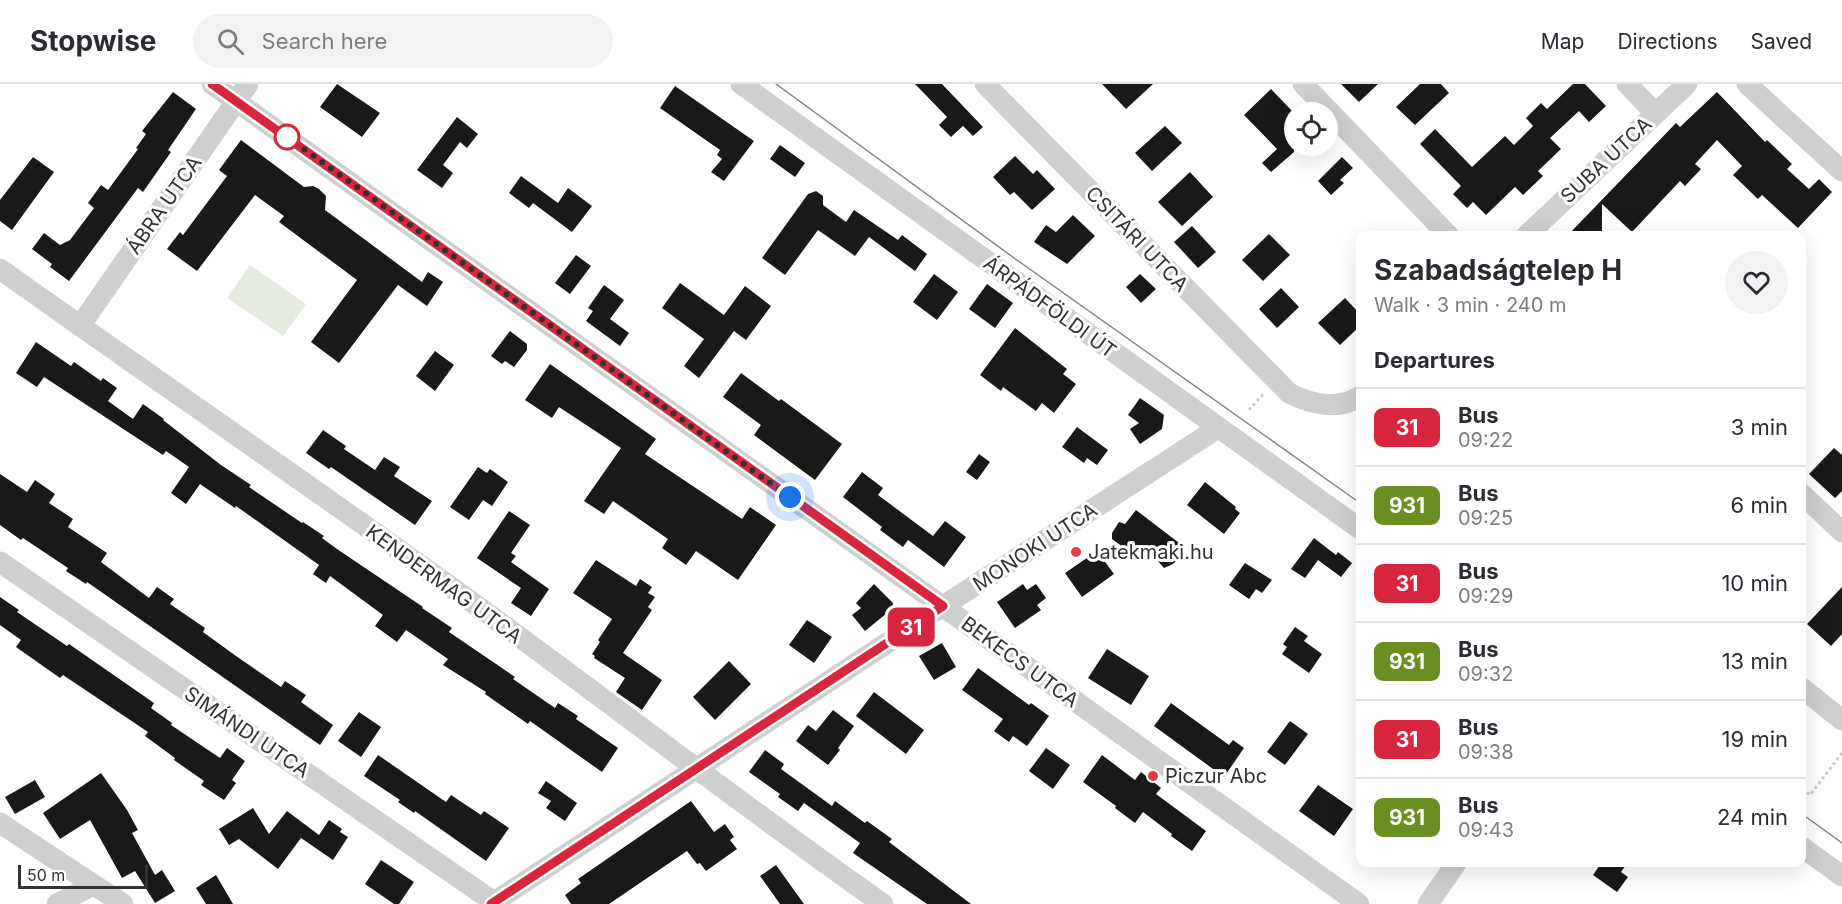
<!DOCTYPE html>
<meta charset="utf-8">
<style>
body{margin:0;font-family:Inter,sans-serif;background:#f2f2f3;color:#2b2b33;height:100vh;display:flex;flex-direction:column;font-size:22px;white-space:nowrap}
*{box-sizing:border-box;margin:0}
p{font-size:20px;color:#7c7c81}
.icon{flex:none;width:33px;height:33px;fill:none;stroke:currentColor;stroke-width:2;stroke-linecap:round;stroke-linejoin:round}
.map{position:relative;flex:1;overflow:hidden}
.drawer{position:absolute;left:1356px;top:147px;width:450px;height:636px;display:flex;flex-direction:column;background:#fff;border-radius:12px;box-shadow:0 6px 24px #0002}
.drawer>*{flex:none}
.badge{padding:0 12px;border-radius:9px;font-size:21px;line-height:39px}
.controls{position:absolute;left:1284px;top:18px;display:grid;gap:12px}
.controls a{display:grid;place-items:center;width:54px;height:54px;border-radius:50%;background:#fff;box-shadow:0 6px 24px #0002;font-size:30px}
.scale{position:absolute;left:18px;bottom:15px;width:130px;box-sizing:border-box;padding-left:6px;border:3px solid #323232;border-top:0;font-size:16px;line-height:21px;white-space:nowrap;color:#323232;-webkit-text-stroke:4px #fff;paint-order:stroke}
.you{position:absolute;width:30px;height:30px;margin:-15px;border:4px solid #fff;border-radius:50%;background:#1a73e8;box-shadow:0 0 0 9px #1a73e833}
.map>.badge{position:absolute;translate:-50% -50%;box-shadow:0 0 0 3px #fff}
h2{padding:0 18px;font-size:22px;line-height:54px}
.round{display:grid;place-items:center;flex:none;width:63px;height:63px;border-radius:32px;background:#f2f2f3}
.headline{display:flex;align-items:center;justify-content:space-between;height:102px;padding:0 18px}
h1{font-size:28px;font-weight:700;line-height:45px}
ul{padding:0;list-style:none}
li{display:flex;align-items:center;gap:18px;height:78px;padding:0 18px;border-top:2px solid #e1e1e2}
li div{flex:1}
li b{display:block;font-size:22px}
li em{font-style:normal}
li .badge{min-width:66px;font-weight:700;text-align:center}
header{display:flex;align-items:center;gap:36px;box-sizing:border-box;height:84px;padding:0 30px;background:#fff;border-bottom:2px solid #e1e1e2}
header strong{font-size:28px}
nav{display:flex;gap:33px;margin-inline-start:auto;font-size:21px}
.search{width:420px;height:54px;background:#f2f2f3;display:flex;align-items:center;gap:15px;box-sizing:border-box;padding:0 21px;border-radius:33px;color:#7c7c81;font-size:22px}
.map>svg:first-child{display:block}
</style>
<header>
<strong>Stopwise</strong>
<div class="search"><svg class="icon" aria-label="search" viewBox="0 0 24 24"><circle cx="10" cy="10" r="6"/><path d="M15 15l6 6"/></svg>Search here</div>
<nav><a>Map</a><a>Directions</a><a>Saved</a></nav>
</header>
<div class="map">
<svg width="1842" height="820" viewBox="0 0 1842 820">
<rect width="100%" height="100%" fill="#fff"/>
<path fill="#e5ebde" d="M250,181L306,220L283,252L227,214Z"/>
<path fill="#191919" d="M337,0L380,29L362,53L320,23Z
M915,0H942L983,43L973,52L963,42L951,53L939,41L947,33Z
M1102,0H1153L1126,25Z
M1341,0H1378L1359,18Z
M1420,0H1441L1449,9L1415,41L1396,23Z
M1573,0H1585L1606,22L1589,38L1579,27L1550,54L1561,65L1538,87L1543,92L1523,111L1515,103L1486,131L1473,118L1467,124L1453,110L1461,102L1420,60L1435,45L1472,83L1505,52L1514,61L1533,42L1526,34L1541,19L1547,25Z
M675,2L754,57L724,97L711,88L722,75L717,71L720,66L660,24Z
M1271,5L1294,29V68L1271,88L1262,79L1277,65L1244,31Z
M173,8L196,25L168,66L171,68L143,108L138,104L69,197L50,183L52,180L32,165L44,149L60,161L70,156L94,124L88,119L101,101L108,106L138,65L136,64L146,50L142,47Z
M1717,8L1765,58L1767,56L1792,80L1787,85L1809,105L1819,95L1832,108L1798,144L1762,111L1758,115L1733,91L1742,82L1717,56L1695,80L1701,85L1685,102L1680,97L1632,148L1602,120V152H1567L1676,39L1680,43Z
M457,33L478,50L467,64L460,58L443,81L453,89L442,104L417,86Z
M1165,42L1182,59L1152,87L1135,69Z
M241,56L304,103L313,102L319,105L326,112L325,126L422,198L428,188L443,198L427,222L398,201L339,279L311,258L357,196L279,138L284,132L255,111L197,187L167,165L180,148L183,151L227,92L219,86Z
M780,61L805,79L795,93L770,75Z
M1015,72L1033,90L1037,86L1055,105L1032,126L1014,108L1010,111L993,93Z
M33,73L54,88L12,146L0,137V116Z
M1342,73L1353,84L1340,96L1344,99L1331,111L1318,97Z
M1190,88L1213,113L1182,142L1158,118Z
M521,92L558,119L568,104L592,122L572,148L533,119L529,124L509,109Z
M816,107L823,112V121L846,138L854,126L898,156L902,151L927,170L915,187L869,153L855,172L818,146L785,191L762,174L808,110Z
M1073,131L1095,152L1067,180L1034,158L1046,141L1056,148Z
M1192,142L1216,168L1198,184L1174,158Z
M1269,150L1290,171L1263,197L1242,176Z
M576,171L591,182L570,210L555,199Z
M934,190L958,208L937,236L913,218Z
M1140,190L1156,205L1141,219L1126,203Z
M680,199L724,231L745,202L771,222L746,256L734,247L699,294L684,282L704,255L662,224Z
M987,200L1013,219L995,244L969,225Z
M604,201L624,216L610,235L629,249L620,262L586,237L593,227L588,224Z
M1281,204L1299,223L1277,244L1259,225Z
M1345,214L1360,230V242L1340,261L1318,239Z
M1015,244L1067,285L1063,290L1076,300L1054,329L1042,319L1036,327L1003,303L1001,307L980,291Z
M510,247L527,260V266L514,283L505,277L502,280L491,272Z
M36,258L71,282L74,278L101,297L103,294L117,304L108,317L133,335L143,320L164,335L163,336L221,381L251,401L249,403L302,439L303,438L324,452L322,454L337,465L423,523L422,524L452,544L449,548L515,593L513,595L555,624L558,619L578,632L576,635L618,664L602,688L530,637L528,640L485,610L486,608L443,581L448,575L406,546L397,558L375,542L383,531L330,492L326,499L313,490L319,481L236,422L235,424L200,400L186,420L171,409L189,383L166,367L163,371L44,293L37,303L16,289Z
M435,267L454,281L435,307L416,292Z
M550,280L656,355L645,370L742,435L750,423L776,441L738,496L696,467L686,481L662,464L668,455L613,417L604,430L584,417L621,364L559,323L552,334L525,316Z
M741,289L779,317L781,315L842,360L815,396L754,351L761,341L723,313Z
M1140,314L1164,331L1162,345L1140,360L1130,345L1139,339L1128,331Z
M1077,343L1108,366L1097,381L1087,374L1084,379L1062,363Z
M323,346L346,362L344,365L375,386L384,373L400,383L394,392L432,417L415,441L331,383L329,385L306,369Z
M1834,364L1842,371V407L1835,414L1809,390Z
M979,370L990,378L977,396L966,388Z
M478,383L487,389L490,385L508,398L492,422L483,416L469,436L450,423Z
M862,388L883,404L878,411L933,452L945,437L966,453L944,483L908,456L903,463L880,446L882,443L843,413Z
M0,390L27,408L35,396L55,410L49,419L73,435L68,443L107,469L101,478L149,514L157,503L174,515L170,520L205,544L203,548L236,572L281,603L285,597L306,611L301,618L333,641L320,661L87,498L86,500L66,487L68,484L23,454L21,456L0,441Z
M1205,398L1236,423L1235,425L1240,429L1224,450L1187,421Z
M1136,426L1183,462L1181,472L1173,480L1164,484L1149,467L1135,472L1112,455V449L1119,438L1125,440Z
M509,427L530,441L511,469L516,472L511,478L549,505L531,532L511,519L521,504L477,474Z
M1314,454L1336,471L1338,468L1352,479L1341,493L1318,476L1305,494L1291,485Z
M1097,467L1114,490L1082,513L1065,489Z
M596,476L636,502L640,495L652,503L648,509L655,513L648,523L652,526L623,569L662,596L642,626L616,608L625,594L594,574L595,572L592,570L600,558L598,556L612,535L573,509Z
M1245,479L1272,496L1262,509L1256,505L1249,515L1229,501Z
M874,500L893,519L892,525L865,547L852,531L861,524L856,519Z
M1023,500L1027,506L1036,500L1046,514L1037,521L1041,526L1015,544L997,518Z
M1842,503V550L1831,562L1807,540Z
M0,513L19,526L17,528L67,562L69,560L154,619L151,624L172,639L171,641L220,674L227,664L245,677L232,696L236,699L224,716L201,701L204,697L174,676L175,674L145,652L148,648L63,591L60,594L16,563L21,556L0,541Z
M807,536L832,553L814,579L789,561Z
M1295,543L1308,552L1304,557L1322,570L1309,589L1282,570L1287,563L1283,560Z
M942,559L956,583L934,596L919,572Z
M1107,565L1149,592L1131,621L1088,594Z
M729,577L751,600L715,636L693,613Z
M978,584L1029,621L1031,619L1049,632L1027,662L1013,652L1009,658L994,647L1003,635L962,606Z
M874,608L924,646L906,670L856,632Z
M1171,619L1229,661L1233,656L1244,664L1224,693L1154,642Z
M833,626L854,642L838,664L840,666L828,681L796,657L808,641L816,647Z
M359,628L381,643L361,673L338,657Z
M1290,637L1308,650L1285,681L1267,668Z
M1046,664L1070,681L1053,705L1029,687Z
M765,666L784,680L781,685L832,722L835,717L865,739L867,737L892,755L889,758L971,820H927L853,769L860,759L804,719L798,727L778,713L780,710L749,688Z
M378,671L446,718L451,711L481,731L484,727L509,744L486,777L415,727L414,729L398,718L400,716L364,692Z
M1102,671L1135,696L1141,688L1161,704L1156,710L1206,747L1192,767L1171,752L1172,750L1143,728L1135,739L1115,724L1116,722L1083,698Z
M101,689L127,726L138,746L132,749L155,791L162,786L175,807L155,819L135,787L122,794L90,736L60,755L43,729Z
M35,696L45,713L15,730L5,713Z
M546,697L577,719L565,737L546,724L551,717L538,709Z
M1318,701L1353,725L1334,752L1299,727Z
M691,717L714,748L725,740L734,753L730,756L737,765L706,787L700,779L697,780L687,767L609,820H571L565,811L581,799L578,795Z
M253,724L269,750L287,727L319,751L329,736L342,745L340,748L348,753L333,776L301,754L278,785L239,755L229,761L219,745Z
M381,776L414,798L399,820H394L365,800Z
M1602,778H1628L1621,788L1628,793L1617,808L1593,791Z
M776,781L804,820H780L760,792Z
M216,791L233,820H206L196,804Z"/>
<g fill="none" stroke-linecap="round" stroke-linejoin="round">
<path stroke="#ccc" stroke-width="3" stroke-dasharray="3 3" stroke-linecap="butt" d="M1249,326L1264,309
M1802,705L1810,711L1842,669"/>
<path stroke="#cfcfcf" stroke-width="21" d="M212,0L1359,820
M741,0L1360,445
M985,0L1289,309C1310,320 1340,327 1360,312
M1303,0L1449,152
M1627,0L1655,29
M1747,0L1842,87
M1526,152L1687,0
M0,185C156,296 314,404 469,516C608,617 743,722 883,820
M80,242L248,0
M1802,410L1842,448
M0,478L494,818
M1802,604L1842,636
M0,739L123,820
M1802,763L1842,792
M57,820L93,801
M491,820L943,522L1218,344
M1428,820L1457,778"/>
<path stroke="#878787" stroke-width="1.5" d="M776,0L1014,174L1360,419
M1802,730L1842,759"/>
</g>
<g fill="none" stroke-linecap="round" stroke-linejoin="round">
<defs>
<path id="line" d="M212,0L943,522L491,820"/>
</defs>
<use href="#line" stroke="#fff" stroke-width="14"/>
<use href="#line" stroke="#d7263d" stroke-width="9"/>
<path stroke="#323232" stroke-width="6" stroke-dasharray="0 10.8" d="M287,53L790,413"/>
</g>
<circle fill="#fff" stroke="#d7263d" stroke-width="3" cx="287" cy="53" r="12"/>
<g fill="#e23b4c" stroke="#fff" stroke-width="2">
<circle cx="1076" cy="468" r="6"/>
<circle cx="1153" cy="692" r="6"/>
</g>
<g text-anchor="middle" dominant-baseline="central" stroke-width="6" stroke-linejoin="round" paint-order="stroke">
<g font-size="20" fill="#323232" stroke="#fff">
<text transform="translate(1606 76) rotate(-43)">SUBA UTCA</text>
<text transform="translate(164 121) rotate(-55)">ÁBRA UTCA</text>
<text transform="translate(1137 155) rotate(46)">CSITÁRI UTCA</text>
<text transform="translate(1050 223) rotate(36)">ÁRPÁDFÖLDI ÚT</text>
<text transform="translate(1035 463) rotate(-33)">MONOKI UTCA</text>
<text transform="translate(444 500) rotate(36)">KENDERMAG UTCA</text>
<text transform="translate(1020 578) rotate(36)">BEKECS UTCA</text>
<text transform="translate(247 648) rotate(34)">SIMÁNDI UTCA</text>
</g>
<g font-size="20" fill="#323232" stroke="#fff" text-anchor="start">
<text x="1088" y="468">Jatekmaki.hu</text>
<text x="1165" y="692">Piczur Abc</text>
</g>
</g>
</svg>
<div class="controls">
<a><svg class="icon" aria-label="locate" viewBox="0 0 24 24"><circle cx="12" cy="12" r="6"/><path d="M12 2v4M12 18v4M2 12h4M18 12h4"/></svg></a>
</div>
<div class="scale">50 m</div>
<div class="you" style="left:790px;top:413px"></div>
<b class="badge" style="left:911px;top:543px;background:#d7263d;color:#fff">31</b>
<section class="drawer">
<div class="headline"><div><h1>Szabadságtelep H</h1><p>Walk · 3 min · 240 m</p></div><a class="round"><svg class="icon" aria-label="heart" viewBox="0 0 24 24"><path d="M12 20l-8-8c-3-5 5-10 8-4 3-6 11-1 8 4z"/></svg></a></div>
<h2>Departures</h2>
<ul>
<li><span class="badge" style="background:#d7263d;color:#fff">31</span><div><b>Bus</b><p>09:22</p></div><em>3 min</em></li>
<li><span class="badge" style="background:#6b8e23;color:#fff">931</span><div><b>Bus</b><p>09:25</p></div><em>6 min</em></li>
<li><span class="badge" style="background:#d7263d;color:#fff">31</span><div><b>Bus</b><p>09:29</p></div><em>10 min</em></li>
<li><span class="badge" style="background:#6b8e23;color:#fff">931</span><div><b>Bus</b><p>09:32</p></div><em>13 min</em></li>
<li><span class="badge" style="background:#d7263d;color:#fff">31</span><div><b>Bus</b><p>09:38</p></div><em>19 min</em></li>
<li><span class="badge" style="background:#6b8e23;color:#fff">931</span><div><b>Bus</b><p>09:43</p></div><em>24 min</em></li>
</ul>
</section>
</div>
